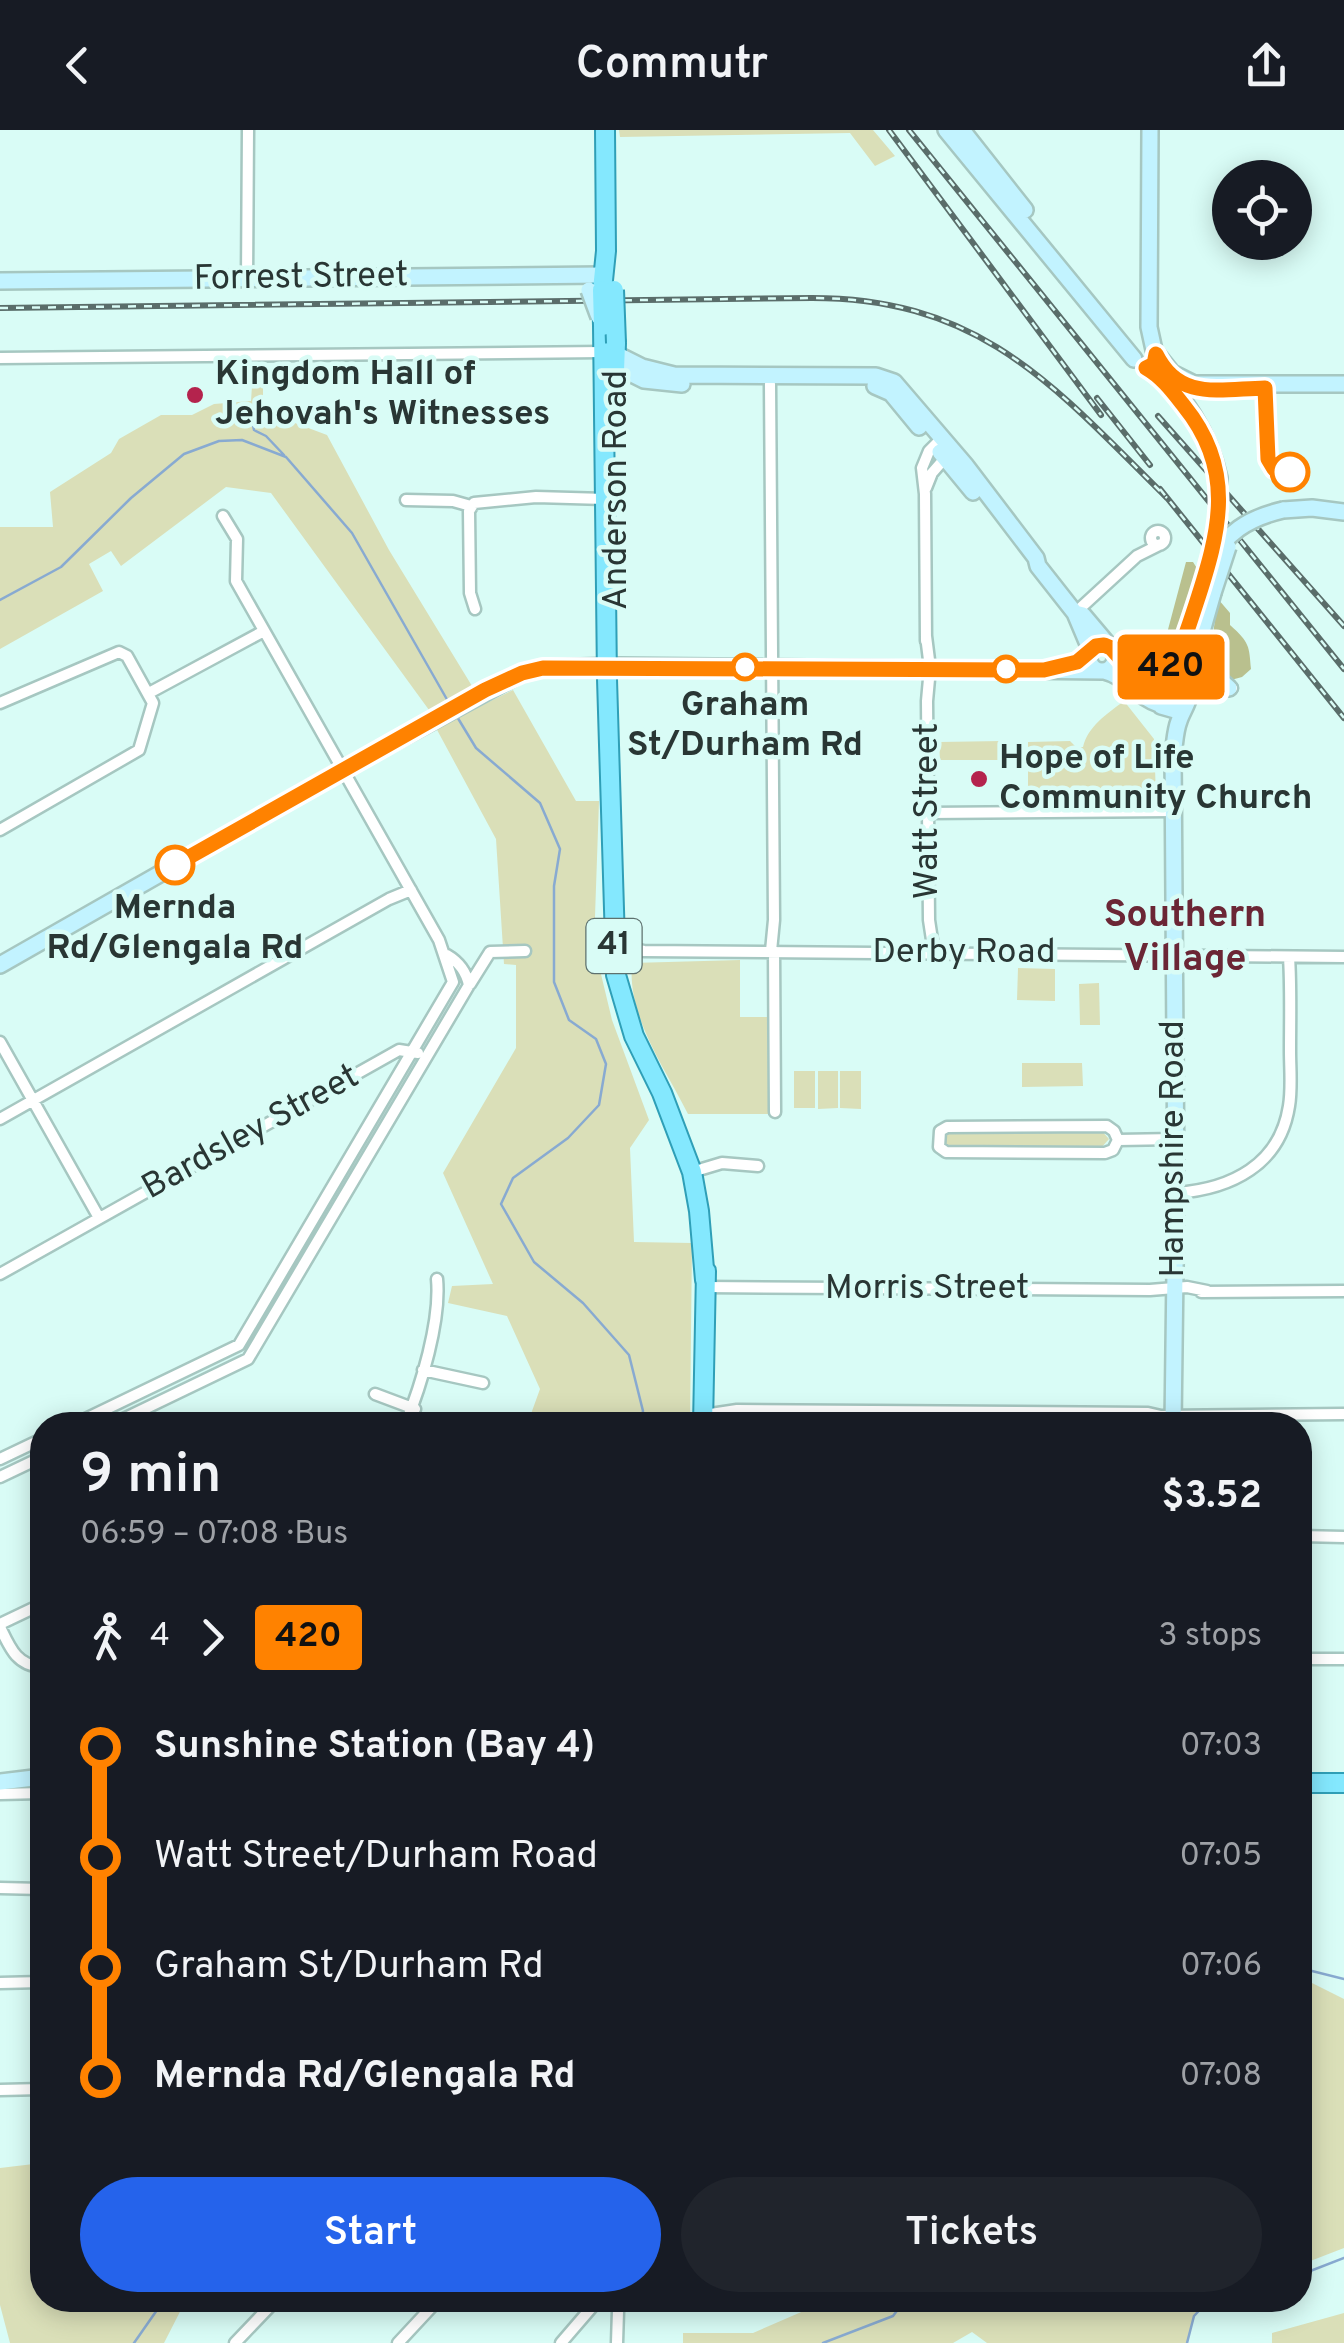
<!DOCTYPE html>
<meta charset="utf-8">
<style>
body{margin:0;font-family:Overpass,sans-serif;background:#20242c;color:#f1f3f6;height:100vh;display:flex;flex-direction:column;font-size:38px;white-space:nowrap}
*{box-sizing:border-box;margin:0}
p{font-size:32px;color:#9ea1a6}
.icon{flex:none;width:55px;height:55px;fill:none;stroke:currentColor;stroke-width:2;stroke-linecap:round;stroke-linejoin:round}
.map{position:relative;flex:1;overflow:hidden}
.sheet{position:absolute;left:30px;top:1282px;width:1282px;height:900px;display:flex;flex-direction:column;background:#171b24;border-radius:40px;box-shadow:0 5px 25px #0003}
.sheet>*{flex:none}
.badge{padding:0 20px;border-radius:8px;font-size:35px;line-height:65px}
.fabs{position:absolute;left:1212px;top:30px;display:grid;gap:20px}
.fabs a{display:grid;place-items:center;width:100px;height:100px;border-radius:50%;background:#171b24;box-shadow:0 5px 25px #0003;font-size:50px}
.map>.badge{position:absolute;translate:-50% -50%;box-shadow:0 0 0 5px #fff}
.legs{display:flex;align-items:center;gap:15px;height:110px;padding:0 50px;font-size:32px}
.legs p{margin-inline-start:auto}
.head{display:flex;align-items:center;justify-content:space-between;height:170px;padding:0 50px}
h1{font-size:55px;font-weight:600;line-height:75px}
.action{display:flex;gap:20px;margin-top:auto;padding:20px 50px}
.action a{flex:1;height:115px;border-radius:60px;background:#2563eb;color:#fff;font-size:40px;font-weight:600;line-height:115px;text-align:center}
.action a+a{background:#20242c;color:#f1f3f6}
ul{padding:0 50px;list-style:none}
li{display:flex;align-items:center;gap:35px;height:110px;font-size:38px}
li i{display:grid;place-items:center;width:15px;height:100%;margin:0 12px;background:currentColor}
li i::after{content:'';width:25px;height:25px;margin:-12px;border:8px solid;border-radius:50%;background:#171b24}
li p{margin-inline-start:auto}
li:first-child i{background:linear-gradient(#0000 50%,currentColor 0)}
li:last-child i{background:linear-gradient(currentColor 50%,#0000 0)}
header{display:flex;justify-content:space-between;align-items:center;height:130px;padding:0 50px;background:#171b24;font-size:45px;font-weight:600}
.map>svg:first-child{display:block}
</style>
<header><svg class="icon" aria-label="back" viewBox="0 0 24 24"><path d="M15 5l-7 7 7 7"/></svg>Commutr<svg class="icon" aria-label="share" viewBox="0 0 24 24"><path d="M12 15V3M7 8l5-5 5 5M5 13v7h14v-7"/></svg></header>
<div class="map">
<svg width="1344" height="2213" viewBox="0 0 1344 2213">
<rect width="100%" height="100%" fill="#d9fcf6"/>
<path fill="#dadfb8" d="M619,0H873L895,26L875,36L850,3L620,7Z
M253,240L263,242V281L327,305L389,420L472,556L429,580L271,363L226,357L121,436L111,421L89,434L103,461L0,519V397H53L50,362L111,323L119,309L161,285H192L214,274L251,271Z
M513,560L576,671H599L594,815L612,890L649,990L630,1018L634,1112L692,1113L690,1295H527L540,1259L507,1186L448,1173L452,1156L493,1154L443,1043L516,918V835L504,834L496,709L436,598Z
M1124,571L1154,609L1156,667L1028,668V612L1070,611L1076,617H1083C1088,596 1107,584 1124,571Z
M1002,611V630H940L939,612Z
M740,830V887H768L769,984H688C665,938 627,887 632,833Z
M1018,838L1055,839V871L1017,870Z
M1099,853L1100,895H1080L1079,854Z
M1022,933H1082L1083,956L1022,957Z
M794,941H815V978H794Z
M818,941H838V978L818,979Z
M840,941H861V979L840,978Z
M1101,1000L1109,1009L1101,1018L949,1017L944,1014L946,1001Z
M1300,1847L1344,1869V2118L1300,2135Z
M42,2033V2170H186L164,2213H10L0,2175V2038Z
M829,2170H1209L1194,2186L1187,2213H987L972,2202L953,2213H683V2203H753Z
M1344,2183V2213H1272V2203Z"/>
<path fill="#b9c08e" d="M1186,432H1193L1200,443L1174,518L1164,535L1158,537Z
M1218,469L1230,483V495C1250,513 1249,516 1251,539L1242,547L1231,550L1213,539L1211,518Z"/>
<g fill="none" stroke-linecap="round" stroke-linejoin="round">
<path stroke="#88aad1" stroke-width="2.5" d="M250,281L254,300L266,306L284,325
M0,470L61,437L131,368L184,324L219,311L242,310L286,327L352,403L449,573
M456,585L476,618L540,673L560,719L554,756V852L569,890L596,909L606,934L599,975L568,1008L513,1048L501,1074L534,1132L583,1173L629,1225L643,1281L640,1295
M1300,1838L1344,1849
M1300,2145L1344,2128
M134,2213L164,2170
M823,2213L893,2186L905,2170
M1187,2213L1194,2186L1209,2170"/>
<defs>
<path id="street" d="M247,149L248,0
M0,228L603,222
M770,254L774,790L771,821
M926,358L932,343L946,327
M406,370L453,371L471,376
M1151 408a7 7 0 1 1 14 0a7 7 0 1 1-14 0Z
M475,479L470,463L469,381L474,373L536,367L605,369
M1075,483L1137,426L1161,414
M926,506L930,538L927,571L929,790L934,823
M926,511L925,364L922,338L929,321L942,308
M1188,556L1232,558
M149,563L264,501
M0,573L119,522L127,526L153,573L139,620L0,700
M928,683L1174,681
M614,815L644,821L1344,827
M774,821L775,982
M470,854L490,822L525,821
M0,912L98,1086
M0,989L389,769L411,760
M1107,996L1114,1001L1118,1010L1113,1020L1105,1023L946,1022L939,1017L940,1001L947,997Z
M1118,1010L1175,1009
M692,1042L722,1033L758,1036
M1176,1063C1231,1059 1280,1035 1289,976C1292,958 1290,939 1290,921C1290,889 1291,858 1289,827
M0,1144L399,920L418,923
M705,1157L1150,1160L1187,1157L1207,1161
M1201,1162L1344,1161
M423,1240L483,1253
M375,1264L415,1279
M704,1285L737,1280L1148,1283L1161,1286L1344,1284
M73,1295L239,1215L453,852L439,810L236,451L237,409L223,386
M111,1295L248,1229L469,855C466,841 459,832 447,825
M405,1295C421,1256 441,1191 437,1149
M0,1329L42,1309
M0,1347L42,1327
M1300,1406L1344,1407
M0,1494L42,1474
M0,1497C10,1518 17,1536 42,1537
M1300,1529H1344
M0,1664L42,1663
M0,1758L42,1759
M0,1853L42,1852
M0,1960L42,1959
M615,2170L618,2181L617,2213
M235,2213L276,2170
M398,2213L438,2170
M561,2213L598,2170"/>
<path id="secondary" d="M946,0L1134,229
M962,0L1025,80
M1150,0L1149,197L1154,220
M0,151L602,145
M1156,223L1172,243L1194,254H1344
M616,224L642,237L674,245L876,246L894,252L966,336L1036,428L1038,436L1075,483L1091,521
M616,236L644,250L682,254
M1146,238C1184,259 1210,307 1219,348
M875,256L891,263L919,297
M940,322L973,362
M1283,380L1312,378L1344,382
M1075,483L1083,485L1110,517
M1200,507L1210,541L1229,558
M1089 528a13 13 0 1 1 26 0a13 13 0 1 1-26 0Z
M1114,522L1134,543L1161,550
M1104,541C1126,546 1137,567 1159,574
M1163,549L1181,519L1209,435
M1187,554L1213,463
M0,835L342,640L522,543L543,538L618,536L1102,541
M1173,1295L1176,1063L1173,624C1175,613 1175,601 1179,591C1182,581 1191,570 1189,559C1184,536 1159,547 1155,564L1161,576L1175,580L1186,572
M0,1652L42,1647"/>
<path id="primary" d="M602,160L606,121L605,0
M603,196L607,549L616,845L634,906L662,963L692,1042L699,1081L705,1150
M614,269L616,213
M703,1295L706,1141
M1300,1653H1344"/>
</defs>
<use href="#street" stroke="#a6c7c1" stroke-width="15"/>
<use href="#secondary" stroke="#a6c7c1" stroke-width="20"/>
<use href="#primary" stroke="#2f9fb7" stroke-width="22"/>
<use href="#street" stroke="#fff" stroke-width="10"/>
<use href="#secondary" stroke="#c2f3ff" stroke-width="15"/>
<use href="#primary" stroke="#84e8fe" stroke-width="18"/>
<defs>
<path id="rail" d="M889,0L1101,285
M909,0L1344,539
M0,178L812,168C982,168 1055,257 1167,368
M1097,268L1150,335
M1158,286L1344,496
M1160,359L1344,588"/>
</defs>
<use href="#rail" stroke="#5a6d6a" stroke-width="6"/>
<use href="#rail" stroke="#d9fcf6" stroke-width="2.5" stroke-dasharray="8" stroke-linecap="butt"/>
<defs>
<path id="secondary-bridge" d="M589,160L599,187
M1212,422L1219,380V348
M1209,435C1224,403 1249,388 1283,380
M1213,463L1228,417"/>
<path id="primary-bridge" d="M602,160L603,196
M614,160L616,213"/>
</defs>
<use href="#secondary-bridge" stroke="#a6c7c1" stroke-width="20" stroke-linecap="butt"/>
<use href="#primary-bridge" stroke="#2f9fb7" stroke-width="22" stroke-linecap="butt"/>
<use href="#secondary-bridge" stroke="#c2f3ff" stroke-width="15"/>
<use href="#primary-bridge" stroke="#84e8fe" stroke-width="18"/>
</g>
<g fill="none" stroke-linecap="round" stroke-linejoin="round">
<defs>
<path id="line-1" d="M175,735L485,560L522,543L543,538L1044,540L1077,532L1096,516L1104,515L1111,518L1134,544L1161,550C1180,527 1187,501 1196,474C1220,401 1236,340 1184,276C1173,262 1162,247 1146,238L1154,234L1156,224C1179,271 1219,259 1265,258L1268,329L1274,339L1290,342"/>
</defs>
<use href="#line-1" stroke="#fff" stroke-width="22"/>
<use href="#line-1" stroke="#ff8200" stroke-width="15"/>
</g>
<g fill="#b4234d" stroke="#d9fcf6" stroke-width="4">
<circle cx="195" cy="265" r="10"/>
<circle cx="979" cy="649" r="10"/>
</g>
<g fill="#fff" stroke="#ff8200" stroke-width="5">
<circle cx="1290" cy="342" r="18"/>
<circle cx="745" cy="537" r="12"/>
<circle cx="1006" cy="539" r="12"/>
<circle cx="175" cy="735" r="18"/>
</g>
<g text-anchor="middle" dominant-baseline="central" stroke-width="9" stroke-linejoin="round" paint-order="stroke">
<rect fill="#d9fcf6" stroke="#5e716e" stroke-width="2.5" x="586.5" y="789" width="55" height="54" rx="8"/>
<g font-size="32" font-weight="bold" fill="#293634">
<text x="614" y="816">41</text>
</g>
<g font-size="35" fill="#293634" stroke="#d9fcf6">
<text transform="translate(301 148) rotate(-1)">Forrest Street</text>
<text transform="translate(617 360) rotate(-90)">Anderson Road</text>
<text transform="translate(928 681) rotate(-90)">Watt Street</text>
<text x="964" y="823">Derby Road</text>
<text transform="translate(251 1003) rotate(-29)">Bardsley Street</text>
<text transform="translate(1174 1019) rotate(-90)">Hampshire Road</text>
<text x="927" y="1159">Morris Street</text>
</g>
<g font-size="35" font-weight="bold" fill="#293634" stroke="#d9fcf6" text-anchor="start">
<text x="215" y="245">Kingdom Hall of<tspan x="215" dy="40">Jehovah's Witnesses</tspan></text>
<text x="999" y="629">Hope of Life<tspan x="999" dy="40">Community Church</tspan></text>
</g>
<g font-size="35" font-weight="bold" fill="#293634" stroke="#d9fcf6">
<text x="745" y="576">Graham<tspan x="745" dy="40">St/Durham Rd</tspan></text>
<text x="175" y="779">Mernda<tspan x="175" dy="40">Rd/Glengala Rd</tspan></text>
</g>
<g font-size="38" font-weight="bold" fill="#6b2635" stroke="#d9fcf6">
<text x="1185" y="786">Southern<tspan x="1185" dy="44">Village</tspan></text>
</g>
</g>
</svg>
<div class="fabs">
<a><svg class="icon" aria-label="locate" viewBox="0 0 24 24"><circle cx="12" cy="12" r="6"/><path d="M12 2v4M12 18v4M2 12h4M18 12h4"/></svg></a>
</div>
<b class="badge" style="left:1171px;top:537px;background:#ff8200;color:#111">420</b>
<section class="sheet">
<div class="head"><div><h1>9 min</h1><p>06:59 – 07:08 · Bus</p></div><b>$3.52</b></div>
<div class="legs"><svg class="icon" aria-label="walk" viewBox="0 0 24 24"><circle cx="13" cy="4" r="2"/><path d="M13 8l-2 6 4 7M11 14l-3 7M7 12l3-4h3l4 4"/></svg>4<svg class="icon" aria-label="forward" viewBox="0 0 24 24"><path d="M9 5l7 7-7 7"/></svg><b class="badge" style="background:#ff8200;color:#111">420</b><p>3 stops</p></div>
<ul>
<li><i style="color:#ff8200"></i><b>Sunshine Station (Bay 4)</b><p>07:03</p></li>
<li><i style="color:#ff8200"></i><span>Watt Street/Durham Road</span><p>07:05</p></li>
<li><i style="color:#ff8200"></i><span>Graham St/Durham Rd</span><p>07:06</p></li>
<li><i style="color:#ff8200"></i><b>Mernda Rd/Glengala Rd</b><p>07:08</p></li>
</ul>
<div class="action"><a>Start</a><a>Tickets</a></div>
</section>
</div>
